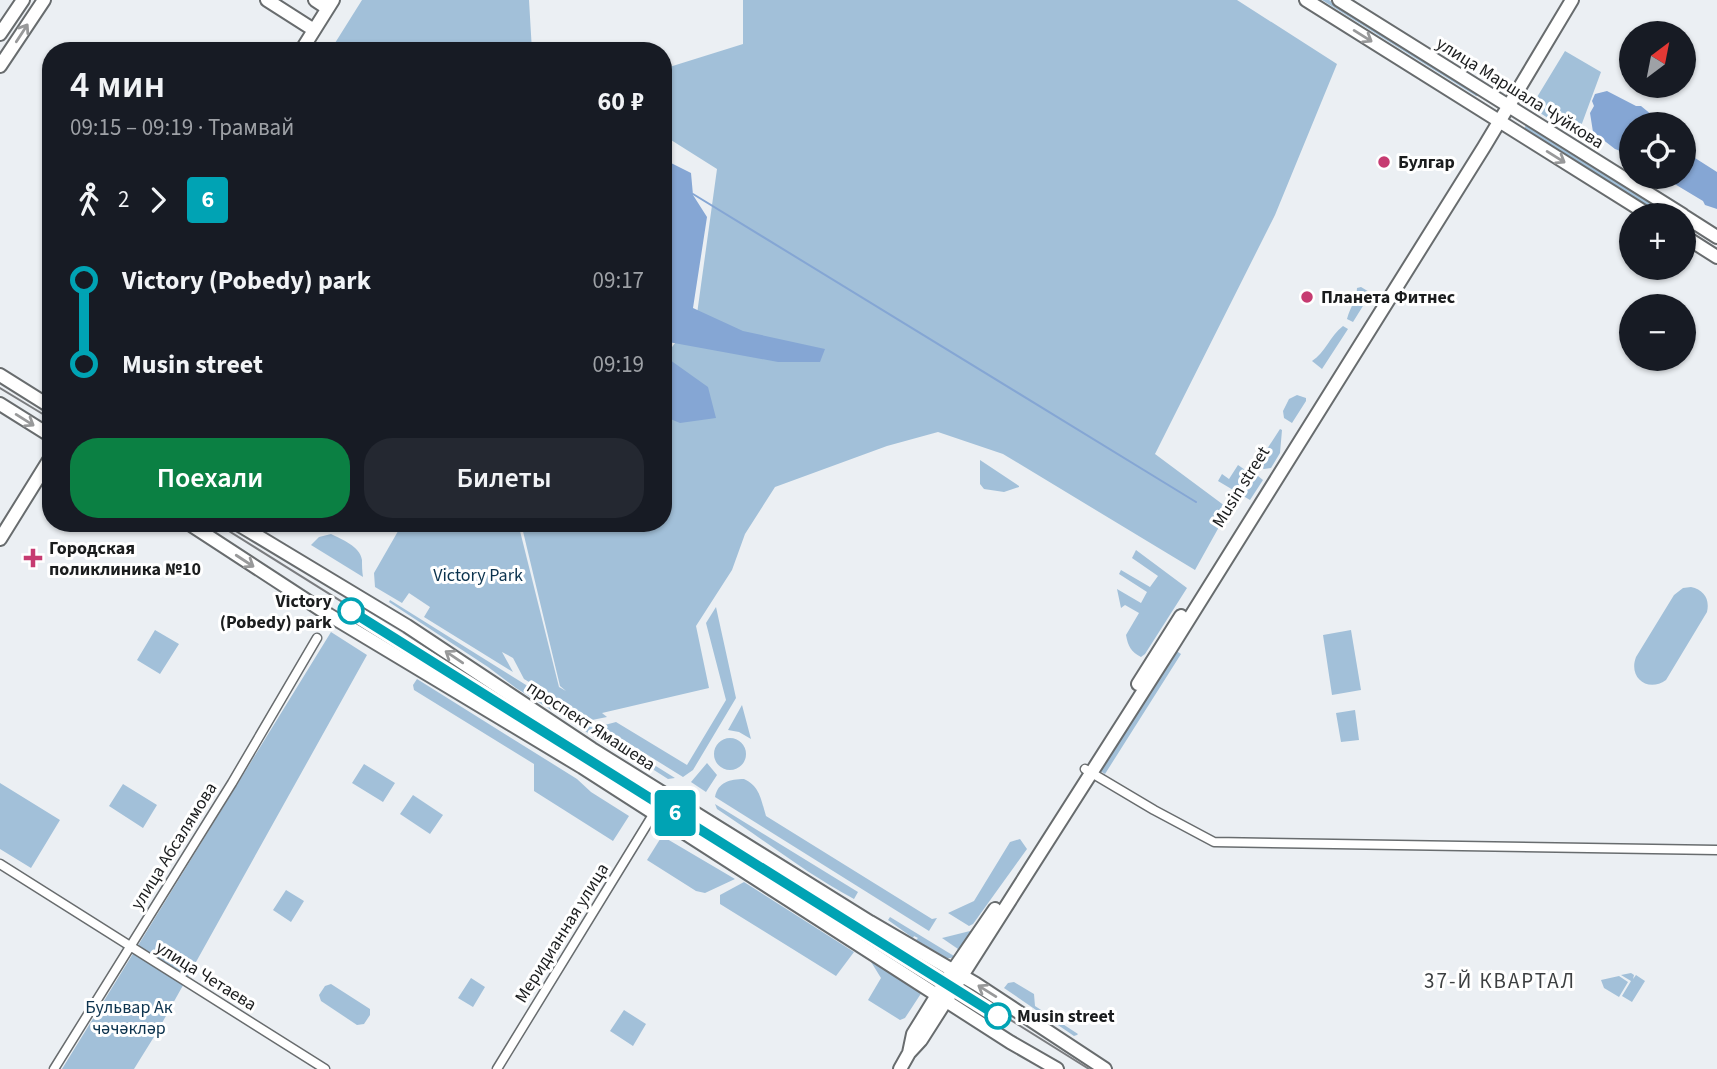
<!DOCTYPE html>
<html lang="ru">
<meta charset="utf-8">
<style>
body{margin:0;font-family:"Source Sans 3",sans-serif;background:#242831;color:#f1f3f6;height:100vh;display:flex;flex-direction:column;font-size:26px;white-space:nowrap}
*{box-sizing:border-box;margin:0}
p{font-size:23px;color:#9ea1a6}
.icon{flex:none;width:38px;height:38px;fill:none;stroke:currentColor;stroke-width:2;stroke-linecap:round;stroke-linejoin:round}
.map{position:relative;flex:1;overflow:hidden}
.drawer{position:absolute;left:42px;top:42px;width:630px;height:490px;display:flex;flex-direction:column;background:#171b24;border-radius:28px;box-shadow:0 2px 5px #0004}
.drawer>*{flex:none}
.badge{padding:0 14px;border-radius:5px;font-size:24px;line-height:46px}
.needle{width:46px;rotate:32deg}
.tools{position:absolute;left:1619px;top:21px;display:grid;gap:14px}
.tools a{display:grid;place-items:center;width:77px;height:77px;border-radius:50%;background:#171b24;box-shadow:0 2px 5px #0004;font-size:35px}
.map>.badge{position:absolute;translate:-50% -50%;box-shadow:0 0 0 4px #fff}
.legs{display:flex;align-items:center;gap:10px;height:77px;padding:0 28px;font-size:23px}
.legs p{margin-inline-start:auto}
.overview{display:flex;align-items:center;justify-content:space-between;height:119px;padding:0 28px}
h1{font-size:38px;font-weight:600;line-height:52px}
.primary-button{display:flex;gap:14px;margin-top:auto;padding:14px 28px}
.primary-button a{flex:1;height:80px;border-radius:28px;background:#0b8043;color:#fff;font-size:28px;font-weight:600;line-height:80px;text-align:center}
.primary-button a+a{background:#242831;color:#f1f3f6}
ul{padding:0 28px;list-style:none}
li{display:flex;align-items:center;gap:24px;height:84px;font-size:26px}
li i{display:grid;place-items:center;width:10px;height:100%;margin:0 9px;background:currentColor}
li i::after{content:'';width:18px;height:18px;margin:-9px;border:5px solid;border-radius:50%;background:#171b24}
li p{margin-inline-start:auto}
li:first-child i{background:linear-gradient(#0000 50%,currentColor 0)}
li:last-child i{background:linear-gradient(currentColor 50%,#0000 0)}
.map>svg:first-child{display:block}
</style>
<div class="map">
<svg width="1717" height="1069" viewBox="0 0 1717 1069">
<rect width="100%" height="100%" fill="#ebeff3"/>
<path fill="#a2c0d9" d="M362,0H529L532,51H330Z
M743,0H1237L1337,64L1275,215L1155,454L1229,509L1195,570L1003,454L938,432L887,446L775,487L745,534L732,570L696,626L709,688L602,713L607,717L592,720L524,679L513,658L502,652L513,672L424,617L430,607L409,593L402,603L375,587L374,573L401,526L398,523H518L559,687L566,691L560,686L521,523H663V359L697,314L717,169L671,140L663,116V69L743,44Z
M1322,0H1329L1480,96H1476Z
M1565,51L1601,72L1577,137L1531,107Z
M1526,124H1528L1675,215H1661L1524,130Z
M1361,287L1371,293L1353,322L1347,319C1350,307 1357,300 1357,288Z
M1343,326L1348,329L1322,369L1312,361C1325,353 1330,336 1343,326Z
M1297,395L1306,398V401L1292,423L1284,418L1283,411L1289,399Z
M1280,429L1282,430L1280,453L1271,468L1264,469L1258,466V463Z
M980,460L1019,486V487L1004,492L984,489L980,484Z
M1238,465L1251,474L1253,472L1263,480L1250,500L1218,481L1222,474L1229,479Z
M331,534C341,539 360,546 362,560C362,565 362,571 363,577L311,545L319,537Z
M1136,550L1187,588L1145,654L1141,657C1131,652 1128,646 1126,635L1139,613L1125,605L1121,608L1117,589L1141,603L1147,592L1119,574L1121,570L1150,587L1158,576L1132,558Z
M1691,587C1704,590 1710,599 1707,612L1666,680C1648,693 1628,678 1636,657L1674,595L1683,588Z
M390,600L675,778L668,779L621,749L596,738L516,688L488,667L389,602Z
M716,607L736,698L693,770L683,777L601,726L616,722L687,765L726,700L706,623Z
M155,630L179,644L160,674L137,660Z
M1351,630L1361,690L1332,695L1323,635Z
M331,632L367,655L157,1032L134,1069H62Z
M1175,650L1181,654L1105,774L1099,770Z
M417,679L577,779L591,792L629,816L613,841L534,791V764L414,690L413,685Z
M742,705L751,739L739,732L728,730Z
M1355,710L1359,740L1341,742L1336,713Z
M714 754a16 16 0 1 1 32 0a16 16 0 1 1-32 0Z
M707,763L717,775L706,792L691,782Z
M364,764L395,783L383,802L352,783Z
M744,779C760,786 761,800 766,816L932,919L937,918L929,931L715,797C718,782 730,779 744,779Z
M0,783L60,820L31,868L0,849Z
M123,784L157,805L143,828L109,806Z
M413,795L443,815L430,834L400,814Z
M715,804L858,892L854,899C805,873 763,839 717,809Z
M662,836L735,879L705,893L696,891L647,860Z
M1020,839L1027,849L973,924L969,926L948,913L974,901L1010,842Z
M744,882L854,952L836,976L720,904V895Z
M286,890L304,901L291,922L273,910Z
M890,917L954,956L958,949L942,938L974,930L957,955L951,958H947L916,940L918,938L914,936L913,938L888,920Z
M868,957L922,992L905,1018L900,1020L868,1000L881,978Z
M1631,973L1634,975L1633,979L1636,975L1645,981L1632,1002L1622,996L1631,981L1621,975Z
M1619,976L1628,982L1619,997L1604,988L1601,980Z
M471,978L485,987L473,1007L458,998Z
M1014,982L1034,994L1035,1006L1078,1034L1077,1035L1074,1036L1004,988L1008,983Z
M331,984L370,1009V1015L364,1024L357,1025L321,1001L319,995L325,986Z
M624,1010L646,1024L633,1046L610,1031Z"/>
<path fill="#85a6d4" d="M1607,91L1636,106H1641L1658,120L1665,122V124H1631V155L1615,149L1593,132L1590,113L1594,106L1592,101L1595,94Z
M1684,151L1717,172V209L1705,205L1703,201L1663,177H1684Z
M663,159L691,173L693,195L707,217L693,308L743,331L825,349L820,362H778L663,341Z
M663,355L708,387L716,418L680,423L663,416Z"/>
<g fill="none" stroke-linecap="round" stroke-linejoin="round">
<path stroke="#85a6d4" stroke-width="2" d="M693,194L1196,502"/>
<defs>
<path id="street" d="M1085,769L1154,810L1214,842L1717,850
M0,864L325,1069
M54,1069L232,783L317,638
M497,1069L654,813"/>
<path id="secondary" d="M267,0L314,30
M315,0L327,8
M1306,0L1649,215
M1339,0L1683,215
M0,34L23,0
M301,51L333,0
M0,66L44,0
M1684,216L1717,237
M1684,236L1717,257
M0,539L51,457
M1138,684L1181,616
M909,1053L913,1034L947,979L995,909
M900,1069L909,1053L921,1040L1174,643L1484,147L1572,0"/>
<path id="primary" d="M0,375L51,407
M0,404L51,436
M188,523L329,615L582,767L1010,1042L1057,1069
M236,523L407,626L592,749L870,922L976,984L1105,1069"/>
</defs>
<use href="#street" stroke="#686c6e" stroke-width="11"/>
<use href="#secondary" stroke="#686c6e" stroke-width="16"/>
<use href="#primary" stroke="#686c6e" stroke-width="16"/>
<use href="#street" stroke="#fff" stroke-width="8"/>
<use href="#secondary" stroke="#fff" stroke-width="12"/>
<use href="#primary" stroke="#fff" stroke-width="12"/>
<path stroke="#7a7c7f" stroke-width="2" d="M0,388L51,419
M216,523L1089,1069"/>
</g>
<defs><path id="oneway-shaft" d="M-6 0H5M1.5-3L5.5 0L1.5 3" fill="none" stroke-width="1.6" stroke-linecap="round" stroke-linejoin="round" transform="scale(1.75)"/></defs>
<g stroke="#98999a">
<use href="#oneway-shaft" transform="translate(22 33) rotate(-57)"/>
<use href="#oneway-shaft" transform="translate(1363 36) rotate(32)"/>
<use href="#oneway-shaft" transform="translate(1556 157) rotate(32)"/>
<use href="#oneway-shaft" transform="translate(25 420) rotate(32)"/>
<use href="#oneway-shaft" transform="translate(245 561) rotate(33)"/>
<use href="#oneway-shaft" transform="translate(454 657) rotate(-146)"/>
<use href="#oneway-shaft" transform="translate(987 991) rotate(-148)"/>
</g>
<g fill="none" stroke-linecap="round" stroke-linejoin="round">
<defs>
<path id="line-1" d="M351,611L998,1016"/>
</defs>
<use href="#line-1" stroke="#fff" stroke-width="16"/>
<use href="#line-1" stroke="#00a3b4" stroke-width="10"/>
</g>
<g fill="#c63b71" stroke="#fff" stroke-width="2.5">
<circle cx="1384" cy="162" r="7"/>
<circle cx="1307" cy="297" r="7"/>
<path d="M29.5 547.5h7v7h7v7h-7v7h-7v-7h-7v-7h7z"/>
</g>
<g fill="#fff" stroke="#00a3b4" stroke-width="3.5">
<circle cx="351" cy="611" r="12"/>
<circle cx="998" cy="1016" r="12"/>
</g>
<g text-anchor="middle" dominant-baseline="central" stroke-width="6" stroke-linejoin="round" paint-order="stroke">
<g font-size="18" fill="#1b1d1e" stroke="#fff">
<text transform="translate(1520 93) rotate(32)">улица Маршала Чуйкова</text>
<text transform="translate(1241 487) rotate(-58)">Musin street</text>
<text transform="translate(591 726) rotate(33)">проспект Ямашева</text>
<text transform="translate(174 846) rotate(-58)">улица Абсалямова</text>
<text transform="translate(562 933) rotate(-58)">Меридианная улица</text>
<text transform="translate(206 976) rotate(32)">улица Четаева</text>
</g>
<g font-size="18" font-weight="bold" fill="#1b1d1e" stroke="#fff" text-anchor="start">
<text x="1398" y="162">Булгар</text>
<text x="1321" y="297">Планета Фитнес</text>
<text x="49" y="548">Городская<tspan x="49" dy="21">поликлиника №10</tspan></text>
</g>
<g font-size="18" fill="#0c334e" stroke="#fff">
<text x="478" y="575">Victory Park</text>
<text x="129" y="1007">Бульвар Ак<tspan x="129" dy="21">чәчәкләр</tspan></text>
</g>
<g font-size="18" font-weight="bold" fill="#1b1d1e" stroke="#fff" text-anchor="end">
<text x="332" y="601">Victory<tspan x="332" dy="21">(Pobedy) park</tspan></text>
<text x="1017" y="1016" text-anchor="start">Musin street</text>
</g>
<g font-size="21" letter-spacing="2" fill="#3c3f41" stroke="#fff">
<text x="1500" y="981">37-Й КВАРТАЛ</text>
</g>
</g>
</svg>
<div class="tools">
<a><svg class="needle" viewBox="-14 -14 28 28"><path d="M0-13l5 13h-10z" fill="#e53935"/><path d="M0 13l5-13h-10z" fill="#9ea1a6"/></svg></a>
<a><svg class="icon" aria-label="locate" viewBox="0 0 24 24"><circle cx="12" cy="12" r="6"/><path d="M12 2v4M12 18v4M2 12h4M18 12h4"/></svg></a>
<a>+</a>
<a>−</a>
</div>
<b class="badge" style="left:675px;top:813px;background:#00a3b4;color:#fff">6</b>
<section class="drawer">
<div class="overview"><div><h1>4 мин</h1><p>09:15 – 09:19 · Трамвай</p></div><b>60 ₽</b></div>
<div class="legs"><svg class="icon" aria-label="walk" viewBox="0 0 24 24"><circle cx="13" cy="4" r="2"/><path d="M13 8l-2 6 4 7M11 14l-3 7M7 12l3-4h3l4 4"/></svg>2<svg class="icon" aria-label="forward" viewBox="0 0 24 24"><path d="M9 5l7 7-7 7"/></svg><b class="badge" style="background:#00a3b4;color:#fff">6</b></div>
<ul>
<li><i style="color:#00a3b4"></i><b>Victory (Pobedy) park</b><p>09:17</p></li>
<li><i style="color:#00a3b4"></i><b>Musin street</b><p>09:19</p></li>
</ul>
<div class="primary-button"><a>Поехали</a><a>Билеты</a></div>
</section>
</div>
